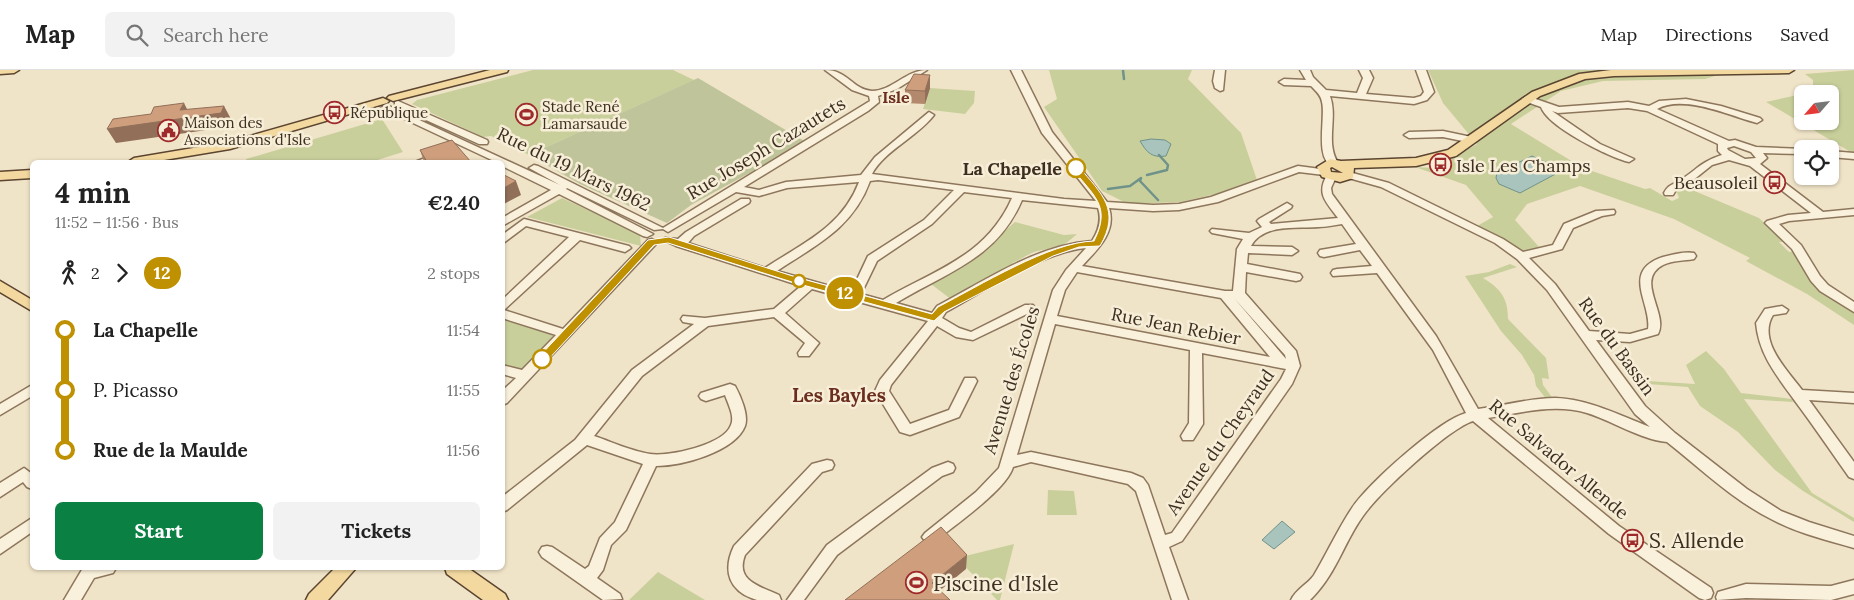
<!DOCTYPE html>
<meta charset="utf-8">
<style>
body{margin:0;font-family:Lora,serif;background:#f2f2f2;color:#222;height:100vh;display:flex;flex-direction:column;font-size:19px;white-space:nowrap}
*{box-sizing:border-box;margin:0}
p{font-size:16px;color:#767676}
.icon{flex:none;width:28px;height:28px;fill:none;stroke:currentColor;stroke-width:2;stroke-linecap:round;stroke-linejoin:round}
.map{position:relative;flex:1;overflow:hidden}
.panel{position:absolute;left:30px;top:90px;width:475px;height:410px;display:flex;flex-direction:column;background:#fff;border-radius:8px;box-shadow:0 1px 4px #0004}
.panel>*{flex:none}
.badge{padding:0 10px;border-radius:16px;font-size:18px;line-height:32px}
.needle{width:32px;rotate:242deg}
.tools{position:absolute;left:1794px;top:15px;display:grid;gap:10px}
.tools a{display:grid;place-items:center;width:45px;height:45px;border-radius:8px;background:#fff;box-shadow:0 1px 4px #0004;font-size:25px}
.map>.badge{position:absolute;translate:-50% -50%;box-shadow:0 0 0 2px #fff}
.legs{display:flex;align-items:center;gap:8px;height:55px;padding:0 25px;font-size:16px}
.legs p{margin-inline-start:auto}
.summary{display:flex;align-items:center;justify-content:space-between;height:85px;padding:0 25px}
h1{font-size:28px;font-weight:700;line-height:38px}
.primary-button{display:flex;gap:10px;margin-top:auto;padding:10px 25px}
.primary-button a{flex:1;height:58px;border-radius:8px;background:#0b8043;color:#fff;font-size:20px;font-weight:700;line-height:58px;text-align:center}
.primary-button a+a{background:#f2f2f2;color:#222}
ul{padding:0 25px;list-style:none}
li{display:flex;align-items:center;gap:18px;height:60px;font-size:19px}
li i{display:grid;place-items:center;width:8px;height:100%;margin:0 6px;background:currentColor}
li i::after{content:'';width:12px;height:12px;margin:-6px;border:4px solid;border-radius:50%;background:#fff}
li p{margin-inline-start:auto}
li:first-child i{background:linear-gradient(#0000 50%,currentColor 0)}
li:last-child i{background:linear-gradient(currentColor 50%,#0000 0)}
header{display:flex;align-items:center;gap:30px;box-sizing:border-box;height:70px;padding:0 25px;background:#fff;border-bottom:1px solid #e0e0e0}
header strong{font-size:24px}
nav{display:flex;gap:28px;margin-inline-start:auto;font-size:18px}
.search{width:350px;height:45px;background:#f2f2f2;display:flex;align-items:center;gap:12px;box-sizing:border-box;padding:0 18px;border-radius:8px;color:#767676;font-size:19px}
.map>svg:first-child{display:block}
</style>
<header>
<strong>Map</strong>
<div class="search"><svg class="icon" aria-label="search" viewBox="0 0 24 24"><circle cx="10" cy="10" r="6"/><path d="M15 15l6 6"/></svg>Search here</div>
<nav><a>Map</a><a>Directions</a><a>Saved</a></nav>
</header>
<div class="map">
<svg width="1854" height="530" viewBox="0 0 1854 530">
<rect width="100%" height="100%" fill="#f0e4c8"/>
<path fill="#c9cf9b" d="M533,0H673L694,10L529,85L491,66L483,67L412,34L417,30Z
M1049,0H1192L1188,9L1241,63L1257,110L1220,123L1181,132L1128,134L1102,121L1044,37L1057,29Z
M1428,0H1735L1705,9L1603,11L1561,21L1511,54L1583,98L1645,119L1650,118L1672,131L1679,128L1676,120L1685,117L1759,148L1785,172H1779L1789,182L1795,181L1854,242V255L1807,224L1746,191L1750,188L1674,149L1580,116L1527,134L1515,150L1540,178L1522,181L1477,156L1493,147L1466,115L1415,97L1435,98L1477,74L1443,33Z
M1854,0V84L1766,32L1802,24V51H1830V24H1803L1813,16V10L1805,4Z
M930,18L975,21L974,33L965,44L923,39Z
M382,49L403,82L371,92H247L246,89Z
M562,128L640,164L641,176L527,147Z
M1015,152L1064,165L1077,164C1060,180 1057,176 1038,181C1029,183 1020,190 1012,193L1015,196L952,230L931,214L965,194Z
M1510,194L1517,197L1483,208C1501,219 1508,228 1508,249L1546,288L1549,309L1542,308L1543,315L1554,330H1547L1536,316L1534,305L1522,285L1501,261L1465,206L1489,202Z
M502,249L552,264L553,269L526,297L519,299L503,294Z
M1706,281L1724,299L1741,323L1792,329L1793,332L1744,329L1812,423L1854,448V452L1803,421L1775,400L1738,362L1700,336L1688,317L1634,313L1632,310L1695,314L1686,295Z
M1048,420L1074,421L1077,445H1047Z
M1014,474L1000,530H997L957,488Z
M658,502L705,530H629Z"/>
<path fill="#bfc49a" d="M698,8L806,72L691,135L667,153L580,114L529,85Z"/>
<path fill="#a9c4bc" stroke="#6f938a" d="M1151,69L1165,70L1171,74L1166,86C1152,88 1147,83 1140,71Z
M1532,86L1563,100L1520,123L1499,114L1496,108L1497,103Z
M1282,451L1295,462L1274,479L1262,470Z"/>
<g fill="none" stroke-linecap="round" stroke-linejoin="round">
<path stroke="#6f938a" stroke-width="2.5" d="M1123,0L1124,9
M1147,105L1167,100L1168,95L1159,85
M1108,119L1130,116L1141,108L1140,111L1158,130"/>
<defs>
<path id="minor" d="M825,0C848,0 853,20 872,21C892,21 906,0 927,0L897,19L878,26L879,32L868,41L744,117L759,120L786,112L861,105L875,87L929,42L934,45C917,67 884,81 872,104L1064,129L1096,131L1042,63L1011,0H1021L1052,62L1107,132L1153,135L1179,134L1211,127L1298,96L1328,100L1329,102L1324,105L1299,102L1218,132L1179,140L1153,141L1109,138C1117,162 1097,180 1082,196L1225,221H1233L1237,179L1243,169L1212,163L1210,161L1212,159L1249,163L1262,157L1257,151L1259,149L1287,133L1292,136L1291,138L1269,152L1271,154L1338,148C1326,132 1316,124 1327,105H1335L1336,107L1331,118L1332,124L1436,266L1478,339C1502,336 1531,328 1555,328C1588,329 1619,345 1650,357L1635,344L1547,220L1517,189L1495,173L1381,117L1345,107L1344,105L1349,102L1389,113L1503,169L1523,182L1553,175L1564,154L1596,141L1614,140L1615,142L1614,144L1602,146L1573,158L1562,179L1529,188L1555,214L1589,261L1630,264L1648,259C1652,234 1620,201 1663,187C1672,185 1684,181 1694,183L1696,186L1694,189C1684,191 1673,190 1663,195C1634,210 1669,244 1658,264L1630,272L1596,270L1645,336L1675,363L1747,419L1781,441L1809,452L1854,466V478C1826,470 1797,463 1771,449C1733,430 1700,398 1667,372C1639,369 1613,351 1587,343C1554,333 1521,343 1488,348L1619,456L1711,518L1713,523L1711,528L1705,530L1699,528L1609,464L1473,351C1448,359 1379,423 1363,446C1343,474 1336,505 1310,530H1291C1296,519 1308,514 1314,505C1327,483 1338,459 1352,438C1369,413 1438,351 1466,343L1433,280L1377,203L1333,206L1331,203L1333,200L1337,199L1372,196L1360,180L1324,187L1320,186L1318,183L1320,180L1356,174L1342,154C1334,155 1326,157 1319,157C1297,159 1264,153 1251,176L1292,177L1298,181L1292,185L1248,183L1247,194L1300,204L1302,207L1300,210L1296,211L1246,202L1245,223L1296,281L1300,296L1292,314L1182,471L1169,477L1188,530H1172L1136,421L1128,414L1031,392L1013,397C1007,419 954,456 935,471L930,473L925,471L922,467L925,463L976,422L999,398L1053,220L1066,200L1086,178C1043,182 984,221 946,242L942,248L959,258L971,262L1025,235H1033L1035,238L1033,241L973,270L956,267L937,256L891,315L889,321L910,354L949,340L965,308H975L977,311L959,347L910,365L900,362L875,321L880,310L928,251L812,219L785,243L819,273L809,286H799L798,283L805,273L774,247L708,256L642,306L594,366C612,372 631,381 650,384C668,387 724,375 731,355C735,346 728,334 725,325L706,331L701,329L699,326L701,323L730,314L735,316C740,325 749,345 745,356C735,382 681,396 656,396L626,460L611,475L603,500L597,508L620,524L622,529L603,530L542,487L539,482L542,477L547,476L552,477L585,499L589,496L600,468L615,452L643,394L587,375L507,440L502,442V427L575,370L632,300L694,254L683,252L681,249L683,246L705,248L774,239L801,216L676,176L663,170L665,168L678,169L686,162L741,129H749L750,131L749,133L694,166L688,173L765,198C803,173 842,157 859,112L787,118L759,126L736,122L668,162L663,159L654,160L567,118L566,119L653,164L647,167L643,166L559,124L502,156V148L551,120L502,96V92H496L381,38L386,35L389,36L560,115L529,98L534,95L538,96L663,158L870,31L869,26L852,20ZM878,110L954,120L924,150L868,186L851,222L777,201C816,175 853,158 870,111ZM964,122L1012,128C986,187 934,200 883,230L861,224L877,191L932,154ZM1022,130L1098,138C1102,150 1099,160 1092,171C1036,175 985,211 937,236L932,243L896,233C947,202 997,189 1022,130ZM1077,202L1221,228L1270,287L1057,246L1065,220ZM1234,228L1285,285L1286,289ZM1055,254L1190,280L1189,353L1181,366L1183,370H1193L1203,354L1202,283L1286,299L1281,309L1172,463L1165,465L1148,415L1143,408L1131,403L1031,382L1017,385Z
M1215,0H1225L1223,20L1220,21L1215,18L1213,11Z
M1300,0H1310L1313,7L1326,20L1357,23L1363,8L1359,0H1369L1373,8L1366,24L1414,28L1421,26L1424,22L1416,0H1426L1434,22L1427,30L1414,34L1330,26C1338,48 1325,72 1338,93L1333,96C1314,90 1326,47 1322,32C1321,25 1316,21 1311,16L1284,15L1279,12L1284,9L1306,10Z
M1527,26L1559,37L1628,32L1649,36L1659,31L1686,29L1721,36L1760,48L1762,50L1757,53C1730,46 1684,24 1657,39L1729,71L1735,70L1756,77L1805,79H1802V84L1763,83L1767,88L1760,94L1823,142L1854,139V145L1789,151L1779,154L1801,175L1820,206L1828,215L1854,232V242L1820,221L1811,211L1792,179L1765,153L1767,151L1788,145L1811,143L1750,96L1729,90L1712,95L1687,115L1676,120L1673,125H1665L1664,123C1668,115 1672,115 1679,111C1697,100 1700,92 1722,85L1718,81V74L1647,41L1628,38L1558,43L1552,41L1600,74L1634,89L1629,92L1625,91C1606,85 1548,57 1541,37L1524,31L1522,29ZM1734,76L1751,82L1756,88L1745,89L1728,80L1727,78Z
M398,31L487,70L488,72L487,74H479L395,36V32Z
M1443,61L1476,68L1477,70L1472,73L1443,67L1409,68L1404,65L1409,62Z
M1830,81L1854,83V89L1830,87Z
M440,82L445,85L444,87L428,92H415Z
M524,149L629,176L631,178L625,182L580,170L504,240L563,259L648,170L652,169L658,172L507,333L502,335V321L516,308L502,304V295L522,300L556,265L502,248V230L569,167L526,156L502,174V165Z
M1782,236L1788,240L1786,243L1773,245C1757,271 1788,301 1802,320L1854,323V333L1809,330L1854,392V409L1849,407C1831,382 1814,356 1795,331C1777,306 1759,285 1756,253L1765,239Z
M32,315V326L0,345V334Z
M827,390L832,391L834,395L832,399L822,402L745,485C735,511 759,516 779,525L781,530C774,530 764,530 757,530C729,522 722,501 734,476L812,394Z
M948,392L953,394L955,398L953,402L942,406L837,485L804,530H787L827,475L932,398Z
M24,398L32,404V419L27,417L23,412L0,427V413Z
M32,448V462L0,484V469Z
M83,498H116L113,503L94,508L81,530H64Z
M1854,510V524L1831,530L1746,528L1717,530L1716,527L1718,522L1746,514L1831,516Z"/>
<path id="major" d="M0,0H19L14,3L0,4Z
M490,0H508L507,2L393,31L387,28L389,26Z
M1611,0H1794L1789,3L1614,6L1585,9L1540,26L1456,86L1416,96L1354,98L1353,108L1340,112L1322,107L1317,97L1330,89L1341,91L1416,88L1448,80L1532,22L1579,4ZM1332,97L1343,103L1331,102L1330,98Z
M383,28L389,31L387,33L230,79L152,92H128L134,88L229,72Z
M32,100V108L0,110V102Z
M0,211L32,230V241L0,222Z
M335,498H356L328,530H306L309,524Z
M445,498H468L505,524L508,530H483L447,504Z"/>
</defs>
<use href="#minor" stroke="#8d765c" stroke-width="3"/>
<use href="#major" stroke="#5b4430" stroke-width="3"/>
<use href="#minor" fill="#faf1dc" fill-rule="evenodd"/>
<use href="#major" fill="#f3d9a0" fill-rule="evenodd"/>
</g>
<path fill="#b2896c" d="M930,5V18L925,34L905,33V20Z
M420,80L471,92H424Z"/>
<path fill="#916f58" d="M930,5V18L925,34V21Z
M184,33L191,47L224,36L231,49L228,57L116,73L107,59L180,40Z
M516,111L521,125L502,135V119Z
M967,485L966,499L932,527V513Z"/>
<path fill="#cf9f7d" stroke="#916f58" d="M914,4L930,5L925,21L905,20Z
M184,33L180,40L224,36L221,43L107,59L113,49L151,44L154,37Z
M452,70L471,92H427L420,80Z
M502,104L516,111L502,119Z
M941,457L967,485L932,513L950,530H845Z"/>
<path fill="#bf9000" stroke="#fff" d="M1073,97H1079C1102,124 1121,140 1100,176L1079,177L1053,186L944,242L934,251L792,212L668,173L654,175L546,292H539L537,289L648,170L669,167L799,208L932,244L938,237C979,216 1050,172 1094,171C1112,135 1093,126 1072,98Z"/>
<defs>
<symbol id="bus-ring" viewBox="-11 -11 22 22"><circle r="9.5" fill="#f7eed8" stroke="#9e2a2b" stroke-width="1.5"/><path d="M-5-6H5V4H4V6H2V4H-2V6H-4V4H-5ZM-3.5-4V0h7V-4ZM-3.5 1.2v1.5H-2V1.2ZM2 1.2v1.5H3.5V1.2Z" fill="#9e2a2b"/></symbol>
<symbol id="stadium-ring" viewBox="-11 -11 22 22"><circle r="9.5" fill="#f7eed8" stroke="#9e2a2b" stroke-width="1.5"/><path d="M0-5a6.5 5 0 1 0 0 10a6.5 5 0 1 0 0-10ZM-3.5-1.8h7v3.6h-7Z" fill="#9e2a2b"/></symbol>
<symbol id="civic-ring" viewBox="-11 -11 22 22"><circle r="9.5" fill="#f7eed8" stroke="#9e2a2b" stroke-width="1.5"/><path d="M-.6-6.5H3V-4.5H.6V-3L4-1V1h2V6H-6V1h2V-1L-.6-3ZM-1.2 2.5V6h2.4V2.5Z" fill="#9e2a2b"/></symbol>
</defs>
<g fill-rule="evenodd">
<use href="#bus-ring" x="322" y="30" width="25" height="25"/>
<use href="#stadium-ring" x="514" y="32" width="25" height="25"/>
<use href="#civic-ring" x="156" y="48" width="25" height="25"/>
<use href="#bus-ring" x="1428" y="82" width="25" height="25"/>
<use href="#bus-ring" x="1762" y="100" width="25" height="25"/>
<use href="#bus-ring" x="1620" y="458" width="25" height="25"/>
<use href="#stadium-ring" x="904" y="500" width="25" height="25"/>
</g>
<g fill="#fff" stroke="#bf9000" stroke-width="2.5">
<circle cx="1076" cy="98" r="9"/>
<circle cx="799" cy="211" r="6"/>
<circle cx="542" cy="289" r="9"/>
</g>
<g text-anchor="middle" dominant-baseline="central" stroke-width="5" stroke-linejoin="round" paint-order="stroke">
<g font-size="15" fill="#3d2e20" stroke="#f7eed8" text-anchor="start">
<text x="542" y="36">Stade René<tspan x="542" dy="17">Lamarsaude</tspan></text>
<text x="350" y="42">République</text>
<text x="184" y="52">Maison des<tspan x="184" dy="17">Associations d'Isle</tspan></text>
</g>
<g font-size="16" font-weight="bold" fill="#6b2e1e" stroke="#f7eed8">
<text x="896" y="27">Isle</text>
</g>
<g font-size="18" fill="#3d2e20" stroke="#f7eed8">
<text transform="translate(766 78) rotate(-31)">Rue Joseph Cazautets</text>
<text transform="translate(574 99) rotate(26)">Rue du 19 Mars 1962</text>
<text transform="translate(1176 256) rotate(11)">Rue Jean Rebier</text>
<text transform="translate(1617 276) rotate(54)">Rue du Bassin</text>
<text transform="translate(1011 310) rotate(-73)">Avenue des Écoles</text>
<text transform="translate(1220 372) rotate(-55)">Avenue du Cheyraud</text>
<text transform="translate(1559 389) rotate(40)">Rue Salvador Allende</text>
</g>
<g font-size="18" fill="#3d2e20" stroke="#f7eed8" text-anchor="start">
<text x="1456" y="95">Isle Les Champs</text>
<text x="1758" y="112" text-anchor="end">Beausoleil</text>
</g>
<g font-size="18" font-weight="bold" fill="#3d2e20" stroke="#f7eed8" text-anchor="end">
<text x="1062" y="98">La Chapelle</text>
</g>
<g font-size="19" font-weight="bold" fill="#6b2e1e" stroke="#f7eed8">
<text x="839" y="325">Les Bayles</text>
</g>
<g font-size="21" fill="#3d2e20" stroke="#f7eed8" text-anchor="start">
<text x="1649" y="470">S. Allende</text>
<text x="933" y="513">Piscine d'Isle</text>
</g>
</g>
</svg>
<div class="tools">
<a><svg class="needle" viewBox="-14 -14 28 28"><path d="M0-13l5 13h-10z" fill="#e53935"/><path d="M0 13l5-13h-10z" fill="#767676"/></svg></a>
<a><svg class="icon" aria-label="locate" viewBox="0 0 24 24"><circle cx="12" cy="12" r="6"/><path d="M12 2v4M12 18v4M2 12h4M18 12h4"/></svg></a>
</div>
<b class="badge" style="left:845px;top:223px;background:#bf9000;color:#fff">12</b>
<section class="panel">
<div class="summary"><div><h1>4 min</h1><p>11:52 – 11:56 · Bus</p></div><b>€2.40</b></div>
<div class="legs"><svg class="icon" aria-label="walk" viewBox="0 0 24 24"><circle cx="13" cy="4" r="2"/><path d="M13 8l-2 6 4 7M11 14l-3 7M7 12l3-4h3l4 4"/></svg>2<svg class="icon" aria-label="forward" viewBox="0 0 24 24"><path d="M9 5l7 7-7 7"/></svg><b class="badge" style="background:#bf9000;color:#fff">12</b><p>2 stops</p></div>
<ul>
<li><i style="color:#bf9000"></i><b>La Chapelle</b><p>11:54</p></li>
<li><i style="color:#bf9000"></i><span>P. Picasso</span><p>11:55</p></li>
<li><i style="color:#bf9000"></i><b>Rue de la Maulde</b><p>11:56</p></li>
</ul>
<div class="primary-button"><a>Start</a><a>Tickets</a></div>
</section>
</div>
